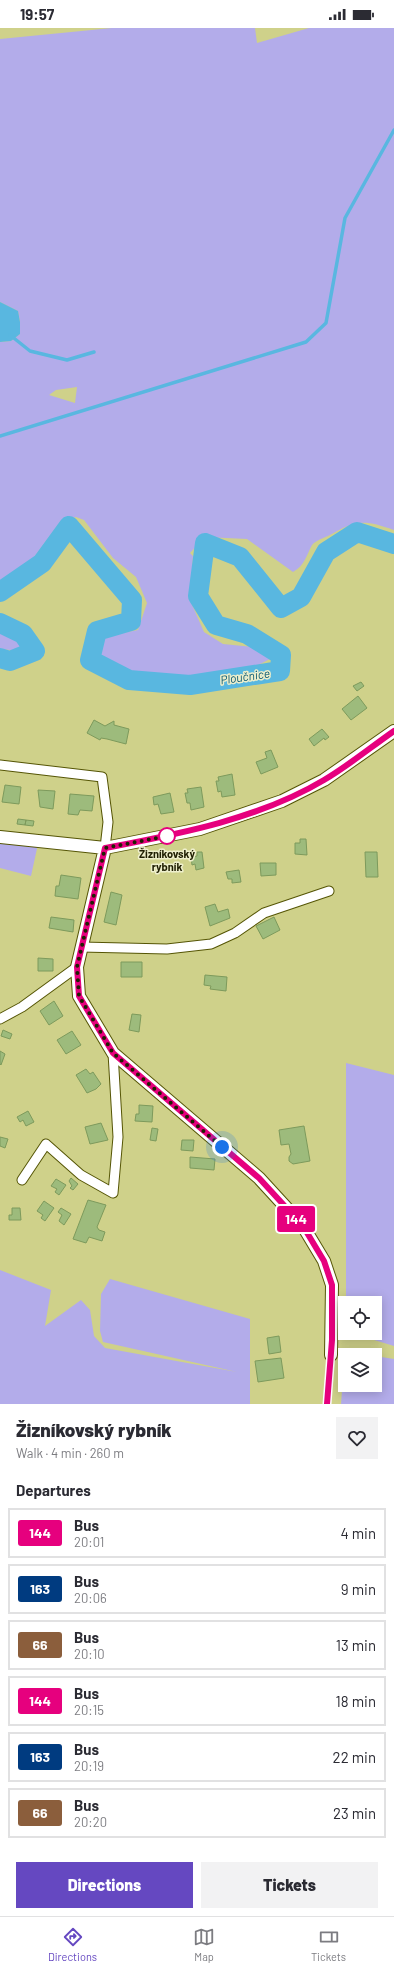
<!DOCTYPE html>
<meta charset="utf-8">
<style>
body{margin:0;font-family:Barlow,sans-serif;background:#f2f2f3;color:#2b2b33;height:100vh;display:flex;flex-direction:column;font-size:15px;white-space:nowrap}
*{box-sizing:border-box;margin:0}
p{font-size:13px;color:#7c7c81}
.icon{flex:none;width:22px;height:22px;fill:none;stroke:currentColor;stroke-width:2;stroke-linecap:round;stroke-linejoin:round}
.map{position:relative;height:1376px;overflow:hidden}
.side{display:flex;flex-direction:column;background:#fff;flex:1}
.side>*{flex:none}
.badge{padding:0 8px;border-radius:3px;font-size:14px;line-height:26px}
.fabs{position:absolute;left:338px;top:1268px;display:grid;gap:8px}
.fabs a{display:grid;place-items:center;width:44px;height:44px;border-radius:0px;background:#fff;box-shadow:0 2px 10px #0003;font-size:20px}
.you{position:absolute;width:20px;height:20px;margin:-10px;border:3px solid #fff;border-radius:50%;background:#1a73e8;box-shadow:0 0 0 6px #1a73e833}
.map>.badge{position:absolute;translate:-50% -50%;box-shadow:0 0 0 2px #fff}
h2{padding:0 16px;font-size:15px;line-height:36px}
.round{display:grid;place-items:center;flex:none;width:42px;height:42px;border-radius:0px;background:#f2f2f3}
.head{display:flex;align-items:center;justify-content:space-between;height:68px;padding:0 16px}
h1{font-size:19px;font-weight:800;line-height:30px}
.button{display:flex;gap:8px;margin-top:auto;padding:8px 16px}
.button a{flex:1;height:46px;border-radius:0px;background:#6548c1;color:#fff;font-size:16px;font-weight:800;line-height:46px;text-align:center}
.button a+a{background:#f2f2f3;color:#2b2b33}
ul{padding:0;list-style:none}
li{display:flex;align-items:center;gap:12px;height:50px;margin:0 8px 6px;padding:0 8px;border:2px solid #e1e1e2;border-radius:0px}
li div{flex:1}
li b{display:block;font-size:15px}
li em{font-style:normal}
li .badge{min-width:44px;font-weight:700;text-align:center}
.status{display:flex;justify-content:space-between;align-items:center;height:28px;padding:0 20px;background:#fff;direction:ltr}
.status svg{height:11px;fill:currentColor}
.menu{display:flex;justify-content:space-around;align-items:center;height:56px;border-top:1px solid #e1e1e2;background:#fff;font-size:11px;color:#7c7c81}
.menu a{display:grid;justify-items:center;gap:2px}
.menu .selected{color:#6548c1}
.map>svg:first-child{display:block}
</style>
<div class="status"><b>19:57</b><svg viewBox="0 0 49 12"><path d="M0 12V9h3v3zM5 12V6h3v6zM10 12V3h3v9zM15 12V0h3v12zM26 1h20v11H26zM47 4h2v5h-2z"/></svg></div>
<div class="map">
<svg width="394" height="1376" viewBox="0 0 394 1376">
<rect width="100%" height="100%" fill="#cfd18a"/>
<path fill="#b3acea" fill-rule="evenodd" d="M112,0H255L257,15L309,0H394V502C363,491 356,492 328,508C323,510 315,513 312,517C306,528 305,537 293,544L247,511L205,509L190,525L193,528L190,572L204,604L223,616L253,619L272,630L250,641L150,652L93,625V619L108,608L138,602L147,575L136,549L113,530L84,492L76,489L60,494L24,543L0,555V314L11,313L20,306V294L18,283L0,274V11ZM77,359L75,375L49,367L56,362Z
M0,603L24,616L21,623L0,621Z
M0,812L38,816L31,848L0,840Z
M346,1035L394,1047V1318L351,1305H375V1275H346Z
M0,1242L51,1262L45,1298L81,1272L90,1282L94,1308L105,1320L237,1344L103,1314L100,1303L101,1266L110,1251L250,1291V1376H0Z
M345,1323L369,1327H345V1357H375V1328L394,1331V1376H341Z"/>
<path fill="#59b7e0" d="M0,274L18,283L20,294V306L11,313L0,314Z"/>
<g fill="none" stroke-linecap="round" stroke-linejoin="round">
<path stroke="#59b7e0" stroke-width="3.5" d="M10,307L30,323L67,332L94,324
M0,408L306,314L326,295L345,190L394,102"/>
<path stroke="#59b7e0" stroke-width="20" d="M0,564L42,535L69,498L132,572L131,593L97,603L90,632L129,652L190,657L280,643L281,627L247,606L216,597L198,568L205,515L240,529L281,580L301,569L326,524L357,504L394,516
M0,595L23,606L35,623L10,633L0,630"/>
</g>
<path fill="#9dbb7c" stroke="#7d9a5c" d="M361,654L364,658L357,663L353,658Z
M358,668L367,680L351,692L342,681Z
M94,692L105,698L114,693V697L129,701L126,716L107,711L101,710L100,712L87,705Z
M322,701L329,709L325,712L324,710L314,718L309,711Z
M271,722L278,739L261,746L256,734L267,730L265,724Z
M232,746L235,767L222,769L221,763L218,764L216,753H219L218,749Z
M5,757L21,759L19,776L2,774Z
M201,759L204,779L191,782L190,775H187L185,765H188L187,761Z
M38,762L55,763L53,781L40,779Z
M170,765L174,784L161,786L158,776L154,777L153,769Z
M70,766L94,768L92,783L80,782L78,787L68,786Z
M18,791L26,792L25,797L17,796Z
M26,792L34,793L33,798L25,797Z
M300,811H306L307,827L295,826V815H300Z
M197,824H202L204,840L196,842L195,836L192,837L191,829L197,828Z
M365,824H377L378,849H366Z
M260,835H276V847L261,848Z
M239,842L241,854L232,855V851H228L226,844Z
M61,847L81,850L78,871L55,868L56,858H59Z
M111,864L122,867L116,897L104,894Z
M215,876L218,884L228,881L230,890L210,898L205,879Z
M51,889L74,892L73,904L49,900Z
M274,889L280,902L263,911L256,898Z
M38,930L53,931V943H38Z
M121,934H142V949H121Z
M205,947L227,949L226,963L210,961L211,958L204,957Z
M54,973L63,988L49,997L40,983Z
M132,986L141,987L139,1004L129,1002Z
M3,1002L12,1006L10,1011L1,1008Z
M72,1003L81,1017L66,1026L57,1012Z
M0,1023L5,1026L1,1037L0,1036Z
M86,1041L90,1046L93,1044L101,1056L96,1061L87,1065L76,1047Z
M139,1077L153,1078L152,1094L135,1093L136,1086H139Z
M28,1083L34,1094L26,1098L23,1092L20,1094L17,1089Z
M101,1095L108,1112L90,1116L85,1099Z
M304,1098L310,1133L293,1136L289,1133V1129L291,1126L289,1116L281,1117L279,1102Z
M152,1100L158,1101L156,1113L150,1112Z
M0,1109L8,1111L5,1120L0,1118Z
M182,1112H194L193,1123L181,1122Z
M190,1129L215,1131L214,1142L190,1140Z
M71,1150L78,1156L73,1162L70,1160L72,1158L69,1153Z
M56,1151L66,1157L59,1167L55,1164L57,1161L51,1158Z
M88,1172L106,1177L97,1199L99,1202L105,1204L102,1213L89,1209L86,1215L73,1211Z
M44,1173L54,1180L45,1193L41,1190L43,1187L37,1183Z
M12,1180H20L21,1192H9V1187H12Z
M61,1180L71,1186L64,1197L59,1193L62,1187L58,1184Z
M279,1308L281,1324L269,1326L267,1310Z
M281,1330L284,1350L258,1354L255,1333Z"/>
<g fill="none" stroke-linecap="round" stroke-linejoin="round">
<defs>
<path id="service" d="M327,1376L331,1327"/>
<path id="minor" d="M0,737L102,749L108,794L105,820
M81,919L167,921L211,916L235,905L264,885L329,863
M0,991L22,979L77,939
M22,1152L46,1116L81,1147L113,1165L118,1109L113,1025"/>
<path id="tertiary" d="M0,809L105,820
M331,1327L332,1257L324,1233L303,1198L259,1150L113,1025L79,968L77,939L105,820L200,801L282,773L324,752L394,703"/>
</defs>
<use href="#service" stroke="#555505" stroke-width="6"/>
<use href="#minor" stroke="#555505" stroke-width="11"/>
<use href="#tertiary" stroke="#555505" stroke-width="14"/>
<use href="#service" stroke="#fff" stroke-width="4.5"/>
<use href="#minor" stroke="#fff" stroke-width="9"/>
<use href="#tertiary" stroke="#fff" stroke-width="12"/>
</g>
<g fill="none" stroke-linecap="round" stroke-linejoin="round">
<defs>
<path id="line" d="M327,1376L332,1312V1257L324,1233L303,1198L259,1150L113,1025L79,968L77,939L105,820C178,806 259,791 324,752C348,738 371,719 394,703"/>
</defs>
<use href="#line" stroke="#fff" stroke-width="9"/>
<use href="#line" stroke="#e6007e" stroke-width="6"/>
<path stroke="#201f03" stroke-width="4" stroke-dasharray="0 7.2" d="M167,808L172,807L105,820L77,939L79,968L113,1025L222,1119"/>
</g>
<circle fill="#fff" stroke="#e6007e" stroke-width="2" cx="167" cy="808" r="8"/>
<g text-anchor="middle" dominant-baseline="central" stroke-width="3" stroke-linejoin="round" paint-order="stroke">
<g font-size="11" font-weight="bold" fill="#201f03" stroke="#eeefcc">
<text x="167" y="825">Žizníkovský<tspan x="167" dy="13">rybník</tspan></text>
</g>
<g font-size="12" font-style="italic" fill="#045571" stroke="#eeefcc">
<text transform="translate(245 648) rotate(-8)">Ploučnice</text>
</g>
</g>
</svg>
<div class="fabs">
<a><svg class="icon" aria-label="locate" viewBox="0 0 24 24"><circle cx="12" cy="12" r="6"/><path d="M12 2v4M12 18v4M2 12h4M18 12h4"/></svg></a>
<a><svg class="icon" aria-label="layers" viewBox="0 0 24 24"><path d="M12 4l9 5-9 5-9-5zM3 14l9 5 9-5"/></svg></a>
</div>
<div class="you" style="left:222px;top:1119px"></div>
<b class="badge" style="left:296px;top:1191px;background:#e6007e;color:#fff">144</b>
</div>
<section class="side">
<div class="head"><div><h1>Žizníkovský rybník</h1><p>Walk · 4 min · 260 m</p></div><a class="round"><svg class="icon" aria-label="heart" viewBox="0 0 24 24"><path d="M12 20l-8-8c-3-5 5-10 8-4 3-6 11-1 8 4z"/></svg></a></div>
<h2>Departures</h2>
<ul>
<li><span class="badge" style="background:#e6007e;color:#fff">144</span><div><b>Bus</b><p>20:01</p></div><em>4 min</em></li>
<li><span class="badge" style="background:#003b80;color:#fff">163</span><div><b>Bus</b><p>20:06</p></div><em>9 min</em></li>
<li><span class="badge" style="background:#8b5e3c;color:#fff">66</span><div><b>Bus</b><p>20:10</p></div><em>13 min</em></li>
<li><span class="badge" style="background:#e6007e;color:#fff">144</span><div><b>Bus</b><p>20:15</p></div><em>18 min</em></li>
<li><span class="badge" style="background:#003b80;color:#fff">163</span><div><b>Bus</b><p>20:19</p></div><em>22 min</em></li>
<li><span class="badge" style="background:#8b5e3c;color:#fff">66</span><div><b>Bus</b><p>20:20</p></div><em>23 min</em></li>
</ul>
<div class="button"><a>Directions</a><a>Tickets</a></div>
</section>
<nav class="menu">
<a class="selected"><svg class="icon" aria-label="directions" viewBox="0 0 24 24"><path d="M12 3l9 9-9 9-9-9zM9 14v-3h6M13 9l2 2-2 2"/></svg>Directions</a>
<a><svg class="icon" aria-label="map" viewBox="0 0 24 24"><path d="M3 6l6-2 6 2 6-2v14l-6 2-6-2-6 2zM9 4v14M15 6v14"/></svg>Map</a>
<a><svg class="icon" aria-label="tickets" viewBox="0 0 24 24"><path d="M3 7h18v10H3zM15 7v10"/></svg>Tickets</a>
</nav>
